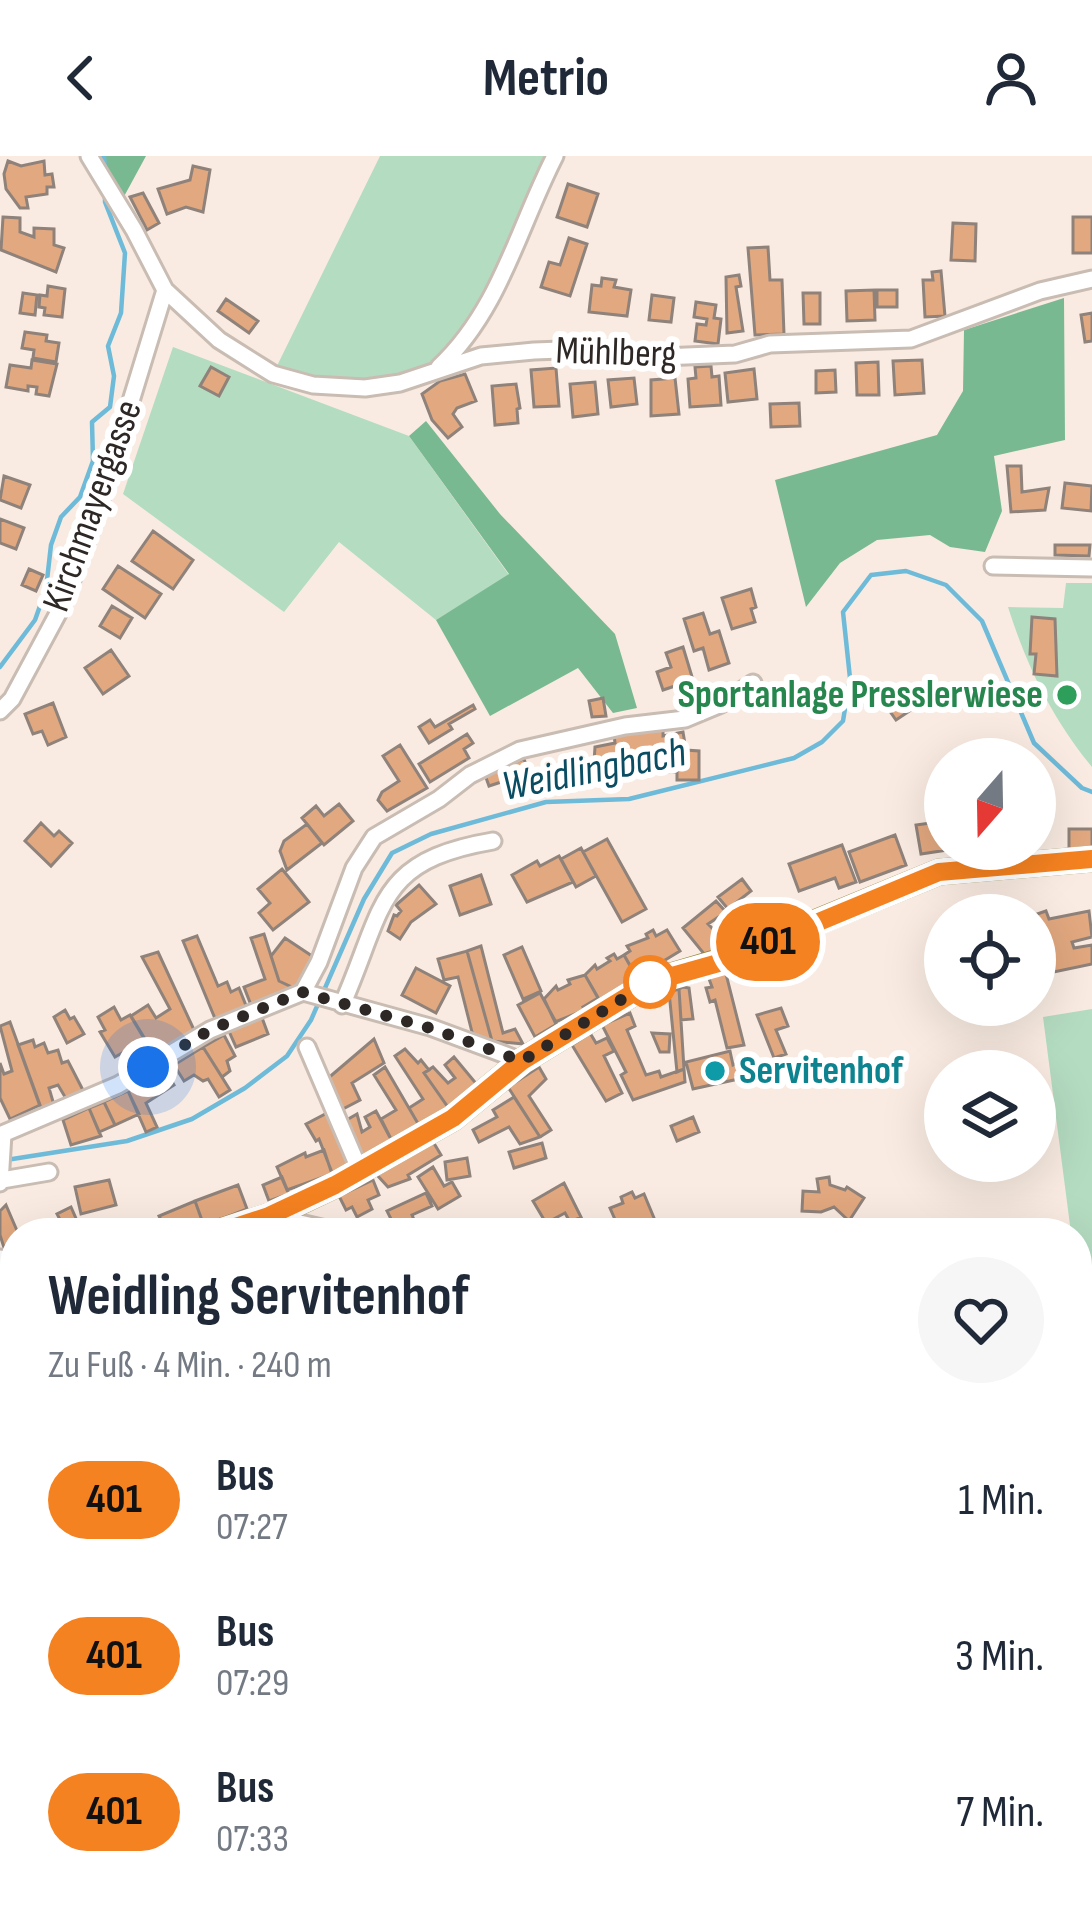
<!DOCTYPE html>
<html lang="de">
<meta charset="utf-8">
<style>
body{margin:0;font-family:"Sofia Sans Condensed",sans-serif;background:#f6f6f7;color:#1f2937;height:100vh;display:flex;flex-direction:column;font-size:45px;white-space:nowrap}
*{box-sizing:border-box;margin:0}
p{font-size:39px;color:#747a83}
.icon{flex:none;width:66px;height:66px;fill:none;stroke:currentColor;stroke-width:2;stroke-linecap:round;stroke-linejoin:round}
.map{position:relative;flex:1;overflow:hidden}
.drawer{position:absolute;left:0px;top:1062px;width:1092px;height:696px;display:flex;flex-direction:column;background:#fff;border-radius:48px 48px 0 0;box-shadow:0 12px 48px #0002}
.drawer>*{flex:none}
.badge{padding:0 24px;border-radius:39px;font-size:42px;line-height:78px}
.needle{width:78px;rotate:200deg}
.fabs{position:absolute;left:924px;top:582px;display:grid;gap:24px}
.fabs a{display:grid;place-items:center;width:132px;height:132px;border-radius:50%;background:#fff;box-shadow:0 12px 48px #0002;font-size:60px}
.you{position:absolute;width:60px;height:60px;margin:-30px;border:9px solid #fff;border-radius:50%;background:#1a73e8;box-shadow:0 0 0 18px #1a73e833}
.map>.badge{position:absolute;translate:-50% -50%;box-shadow:0 0 0 6px #fff}
.round{display:grid;place-items:center;flex:none;width:126px;height:126px;border-radius:63px;background:#f6f6f7}
.head{display:flex;align-items:center;justify-content:space-between;height:204px;padding:0 48px}
h1{font-size:57px;font-weight:700;line-height:90px}
ul{padding:0;list-style:none}
li{display:flex;align-items:center;gap:36px;height:156px;padding:0 48px}
li div{flex:1}
li b{display:block;font-size:45px}
li em{font-style:normal}
li .badge{min-width:132px;font-weight:700;text-align:center}
header{display:flex;justify-content:space-between;align-items:center;height:156px;padding:0 48px;background:#fff;font-size:54px;font-weight:700}
.map>svg:first-child{display:block}
</style>
<header><svg class="icon" aria-label="back" viewBox="0 0 24 24"><path d="M15 5l-7 7 7 7"/></svg>Metrio<svg class="icon" aria-label="person" viewBox="0 0 24 24"><circle cx="12" cy="8" r="4"/><path d="M4 21q1-7 8-7t8 7"/></svg></header>
<div class="map">
<svg width="1092" height="1758" viewBox="0 0 1092 1758">
<rect width="100%" height="100%" fill="#f9ebe1"/>
<path fill="#b4dcc1" d="M380,0H555L461,190L400,227L365,232L273,218Z
M173,191L409,280L509,419L436,464L339,386L284,456L123,338Z
M1066,427H1092V611C1052,562 1027,511 1008,451L1063,452Z
M1092,853V1134L1079,1132L1077,1077H1071L1043,861Z"/>
<path fill="#79b991" d="M93,0H146L121,46Z
M1064,142L1065,284L994,300L1002,355L985,396L950,391L930,379L877,384L840,407L806,451L775,324L937,279L963,235L964,174Z
M426,265L500,358L615,478L637,552L613,557L578,512L490,560L436,464L509,418L409,280Z
M1092,1652V1758H630L627,1743H1077V1654Z"/>
<g fill="none" stroke-linecap="round" stroke-linejoin="round">
<path stroke="#6ebad9" stroke-width="4.5" d="M104,0L105,18
M0,511L35,464L46,433L51,389L61,361L80,341L93,305L92,266L110,251L114,220L108,190L121,157L125,97L105,46V35
M6,1004L127,985L192,963L245,932L287,900L311,864L364,743L392,697L431,678L546,646L629,643L794,602L822,586L843,565L850,522L843,456L871,419L906,415L946,429L982,465L1034,587L1082,632L1092,636
M0,1144L7,1168
M644,1743L647,1758"/>
</g>
<path fill="#e2a87f" stroke="#8f827a" stroke-width="3" d="M8,5L21,10L44,5L45,19L52,18L54,31H47V38L26,41L28,52H20L6,33L4,18Z
M193,10L210,14L203,56L186,51L167,58L158,33L190,24Z
M568,28L598,38L587,71L557,61Z
M143,37L159,67L147,74L130,41Z
M3,61L20,62V76L34,81V72L54,73V89L64,92L56,116L1,94Z
M1073,61H1092V97H1073Z
M953,67L976,68L975,105L951,104Z
M569,82L587,88L570,140L541,131L549,106L560,109Z
M768,91L770,124H782L784,178L755,179L748,92Z
M941,115L945,160L925,161L923,124H933L932,116Z
M739,119L741,130L736,131L743,175L727,177L726,121Z
M602,122L616,124L614,131L631,134L627,160L589,156L592,129L601,130Z
M48,130L65,133L62,161L44,159L45,152L39,151L40,139L47,140Z
M874,134L875,164L847,165L846,135Z
M877,134H897V151H877Z
M23,137L37,139L35,159L20,157Z
M803,137H820V168H804Z
M652,139L674,142L671,166L649,164Z
M226,143L258,165L249,177L218,155Z
M696,146L716,149L714,162L721,163L718,188L695,185L697,168L706,169L707,163L694,161Z
M1092,157V185L1085,186L1081,159Z
M25,176L47,179L46,185L59,187L56,206L33,202L34,194L22,192Z
M32,204L57,208L49,240L36,238L37,231L28,230V235L6,231L10,209L31,212Z
M922,204L924,237L895,239L893,205Z
M878,206L879,239H857L856,207Z
M711,210L712,221L719,220L721,249L690,251L688,223L696,222L695,211Z
M211,211L229,221L219,240L200,230Z
M556,212L559,250L534,251L531,214Z
M754,213L757,243L728,246L725,217Z
M835,214L836,236L816,237V215Z
M465,218L476,245L457,252L453,258L462,271L448,282L432,264L422,238L440,225Z
M634,222L637,248L611,251L608,224Z
M675,222L679,258L651,260V224Z
M595,226L598,258L573,261L570,228Z
M516,228L520,252L517,253L518,267L495,269L492,230Z
M799,247L800,270L771,271L770,248Z
M1007,310H1021L1022,336L1049,332L1045,354L1011,356Z
M4,320L30,329L21,352L0,344Z
M1065,327L1092,330L1091,355L1062,352Z
M0,363L24,372L16,393L0,387Z
M153,375L193,404L173,433L132,405Z
M1055,389H1090L1089,400L1055,399Z
M118,410L161,438L145,462L103,433Z
M29,413L43,419L36,435L22,429Z
M751,433L756,451L751,453L755,466L732,473L722,442Z
M112,450L132,462L120,482L100,470Z
M703,457L710,478L719,475L729,507L709,514L703,492L694,495L684,463Z
M1032,461L1055,463L1057,520L1034,518L1036,498H1030Z
M683,491L693,524L663,534L657,516L671,511L666,497Z
M111,494L129,520L103,538L85,512Z
M905,541L911,554L896,564L889,554Z
M603,542L606,560L592,561L589,545Z
M53,547L66,581L48,589L42,575L33,578L25,558Z
M473,549L475,553L449,568L452,573L429,587L419,571L430,564L435,571Z
M663,573V580L683,576L686,594L699,595V624H677V616L659,615L660,596L619,602L629,617L610,629L594,606L595,591L615,587L614,579Z
M467,578L473,587L464,593L469,602L430,626L419,608Z
M400,589L427,632L387,655L378,644L382,636L399,625L383,600Z
M524,603L529,617L489,630L484,616Z
M339,648L353,665L324,689L302,662L316,650L324,660Z
M945,665V693H954L921,698L916,669Z
M41,667L54,680L59,675L72,687L51,710L25,685Z
M307,668L322,687L287,714L280,695L284,685Z
M1069,673H1092V696H1069Z
M895,679L906,709L860,726L849,696Z
M607,683L646,753L622,766L583,696Z
M842,689L856,726L839,732L835,722L799,735L789,708Z
M581,692L596,720L576,731L561,703Z
M559,700L573,726L527,746L512,719L537,705L540,710Z
M282,713L309,746L273,774L259,757L270,747L258,733Z
M481,719L491,748L460,759L450,730Z
M742,723L751,735L728,753L718,741Z
M419,729L436,748L411,766L400,783L388,775L394,759L397,760L401,755L396,749Z
M716,745L726,756L708,768L718,778L762,748L779,773L709,804L683,772Z
M994,750L996,759H969L968,751Z
M1046,755L1049,763L1089,755L1092,781L1072,786L1074,792L1092,789V808L1044,818L1035,792L1034,759Z
M653,774L656,780L667,774L680,795L637,821L624,799L630,795L627,790L648,782L646,778Z
M264,778L279,825L296,833L251,849L244,831L265,823L251,782Z
M197,780L218,830L227,826L231,836L239,832L247,852L216,865L183,785Z
M285,782L315,802L296,833L279,825L271,800Z
M481,790L503,877L515,873L523,888L492,885L467,795Z
M522,791L541,835L523,843L504,799Z
M467,795L492,885L473,880L458,821L444,824L438,803Z
M158,796L195,876L156,901L131,860L148,849L156,862L170,853L142,801Z
M614,798L617,803L624,799L638,824L600,845L585,819L595,809L597,813L610,805L607,802Z
M416,812L450,830L436,857L402,839Z
M725,814L744,889L727,892L715,844L710,846L706,832L712,831L708,820Z
M585,819L598,842L583,851L585,854L555,866L544,843L556,830L558,834L570,828L568,824Z
M683,831L689,832L693,863L681,864L679,833Z
M679,833L684,913L677,916L669,836Z
M540,837L557,868L535,881L518,849Z
M114,851L121,864L130,859L145,884L115,901L100,876L105,874L98,861Z
M781,852L788,870L776,874L786,898L774,902L757,859Z
M65,854L70,863L74,861L84,878L67,887L54,861Z
M630,857L635,870L627,874L646,919L659,915L661,921L684,913L685,926L633,944L621,919L626,916L602,869Z
M261,859L268,878L236,891L228,873Z
M10,866L40,949L10,963L0,942V907L4,918L12,915L0,870Z
M590,877L596,887L607,882L614,895L604,900L622,937L606,945L572,889Z
M652,877L670,878L669,896H660Z
M224,879L235,900L227,905L230,915L222,921L203,891Z
M374,883L384,907L352,927L360,944L341,954L326,924Z
M33,884L35,891L44,887L48,897L58,894L62,907L68,905L86,940L68,946L58,929L49,932L54,949L41,953L18,889Z
M203,891L230,934L219,941L208,923L203,925L194,919L184,925L174,909Z
M405,893L418,907L421,904L429,914L424,917L450,954L420,971L409,952L423,943L395,900Z
M730,895L733,909L739,907L743,922L693,933L686,906Z
M454,901L479,931L450,954L424,917L433,911L448,927L455,922L445,909Z
M385,911L420,971L394,989L381,963L396,954L374,919Z
M539,911L546,923L529,940L551,974L540,981L508,931Z
M166,915L174,929L146,947L157,971L146,976L128,935Z
M128,935L139,958L115,969L104,946Z
M514,941L540,981L520,988L509,971L479,986L473,974L497,961L493,954Z
M104,946L115,969L99,976L89,952Z
M89,952L101,980L71,989L63,964Z
M333,954L352,1011L333,1019L319,983L316,985L306,968Z
M376,955L394,989L361,1007L345,965L357,958L362,976L370,971L365,961Z
M693,961L699,976L677,985L671,970Z
M432,984L441,999L408,1019L410,1023L388,1031L377,1019Z
M542,987L546,1002L514,1012L509,996Z
M324,994L332,1018L287,1034L277,1011L305,997L306,1001Z
M467,1002L470,1020L447,1024L445,1006Z
M433,1011L444,1030L452,1026L460,1040L438,1053L418,1021Z
M282,1021L289,1038L269,1045L263,1029Z
M829,1021L830,1029L845,1034L847,1031L864,1042L849,1065L834,1051L821,1056L802,1055L803,1035L819,1036L817,1023Z
M109,1024L116,1049L81,1058L75,1031Z
M373,1024L379,1039L368,1044L372,1053L357,1061L352,1051L346,1054L339,1040Z
M564,1027L581,1061L570,1066L565,1057L546,1067L533,1045Z
M238,1029L247,1053L204,1070L195,1045Z
M632,1036L635,1042L644,1038L659,1074L656,1077H621L610,1052L623,1047L621,1041Z
M426,1037L432,1050L412,1059L418,1073L398,1077L387,1055Z
M195,1045L204,1070L187,1077H167L159,1060Z
M6,1049L18,1077L15,1126L0,1079V1055Z
M71,1051L78,1067L65,1073L57,1058Z
M264,1743H278L293,1758H264L256,1750Z
M363,1743H409L393,1758H377Z"/>
<g fill="none" stroke-linecap="round" stroke-linejoin="round">
<defs>
<path id="minor" d="M89,0L134,74L165,134L219,184L273,218L313,229L365,232L400,227L481,200L534,195L588,193L638,202L735,198L770,188L911,183L1040,135L1092,123
M439,211C500,154 518,72 555,0
M993,410L1092,412
M0,555L12,543L62,450L93,369L165,134
M303,836L430,871L522,905
M342,849C385,752 375,705 493,685
M307,891L360,1015
M0,979L118,929L210,874L303,836L319,806L354,712L374,681L439,643L470,619L520,594L625,570L685,563L721,548L753,527
M2,1024L49,1016
M0,1027L3,978
M270,1060L343,1077
M0,1102L15,1148
M0,1188L15,1217
M0,1384L15,1395
M329,1743L341,1758"/>
<path id="major" d="M216,1077L270,1060L335,1029L453,962L522,905L651,826L722,805L939,716L1092,703
M0,1177L15,1173"/>
</defs>
<use href="#minor" stroke="#c9bcb3" stroke-width="21"/>
<use href="#major" stroke="#96833a" stroke-width="27"/>
<use href="#minor" stroke="#fff" stroke-width="15"/>
<use href="#major" stroke="#e2d28f" stroke-width="21"/>
</g>
<g fill="none" stroke-linecap="round" stroke-linejoin="round">
<defs>
<path id="line" d="M217,1077L269,1060L335,1029L453,962L522,905L651,826L722,806L939,716L1092,703"/>
</defs>
<use href="#line" stroke="#fff" stroke-width="27"/>
<use href="#line" stroke="#f58220" stroke-width="18"/>
<path stroke="#2d2825" stroke-width="12" stroke-dasharray="0 21.6" d="M148,911L210,874L302,836L430,872L522,905L650,826"/>
</g>
<circle fill="#2e9e5b" stroke="#fff" stroke-width="4.5" cx="1067" cy="539" r="12"/>
<circle fill="#fff" stroke="#f58220" stroke-width="6" cx="650" cy="826" r="24"/>
<circle fill="#0f9aa8" stroke="#fff" stroke-width="4.5" cx="715" cy="915" r="12"/>
<g text-anchor="middle" dominant-baseline="central" stroke-width="12" stroke-linejoin="round" paint-order="stroke">
<g font-size="39" fill="#2d2825" stroke="#fff">
<text transform="translate(616 197) rotate(2)">Mühlberg</text>
<text transform="translate(93 350) rotate(-70)">Kirchmayergasse</text>
</g>
<g font-size="39" font-weight="bold" fill="#27864d" stroke="#fff" text-anchor="end">
<text x="1043" y="539">Sportanlage Presslerwiese</text>
</g>
<g font-size="39" font-weight="bold" fill="#0d838f" stroke="#fff" text-anchor="start">
<text x="739" y="915">Servitenhof</text>
</g>
<g font-size="42" font-style="italic" fill="#0a4d62" stroke="#fff">
<text transform="translate(594 614) rotate(-11)">Weidlingbach</text>
</g>
</g>
</svg>
<div class="fabs">
<a><svg class="needle" viewBox="-14 -14 28 28"><path d="M0-13l5 13h-10z" fill="#e53935"/><path d="M0 13l5-13h-10z" fill="#747a83"/></svg></a>
<a><svg class="icon" aria-label="locate" viewBox="0 0 24 24"><circle cx="12" cy="12" r="6"/><path d="M12 2v4M12 18v4M2 12h4M18 12h4"/></svg></a>
<a><svg class="icon" aria-label="layers" viewBox="0 0 24 24"><path d="M12 4l9 5-9 5-9-5zM3 14l9 5 9-5"/></svg></a>
</div>
<div class="you" style="left:148px;top:911px"></div>
<b class="badge" style="left:768px;top:786px;background:#f58220;color:#111">401</b>
<section class="drawer">
<div class="head"><div><h1>Weidling Servitenhof</h1><p>Zu Fuß · 4 Min. · 240 m</p></div><a class="round"><svg class="icon" aria-label="heart" viewBox="0 0 24 24"><path d="M12 20l-8-8c-3-5 5-10 8-4 3-6 11-1 8 4z"/></svg></a></div>
<ul>
<li><span class="badge" style="background:#f58220;color:#111">401</span><div><b>Bus</b><p>07:27</p></div><em>1 Min.</em></li>
<li><span class="badge" style="background:#f58220;color:#111">401</span><div><b>Bus</b><p>07:29</p></div><em>3 Min.</em></li>
<li><span class="badge" style="background:#f58220;color:#111">401</span><div><b>Bus</b><p>07:33</p></div><em>7 Min.</em></li>
</ul>
</section>
</div>
